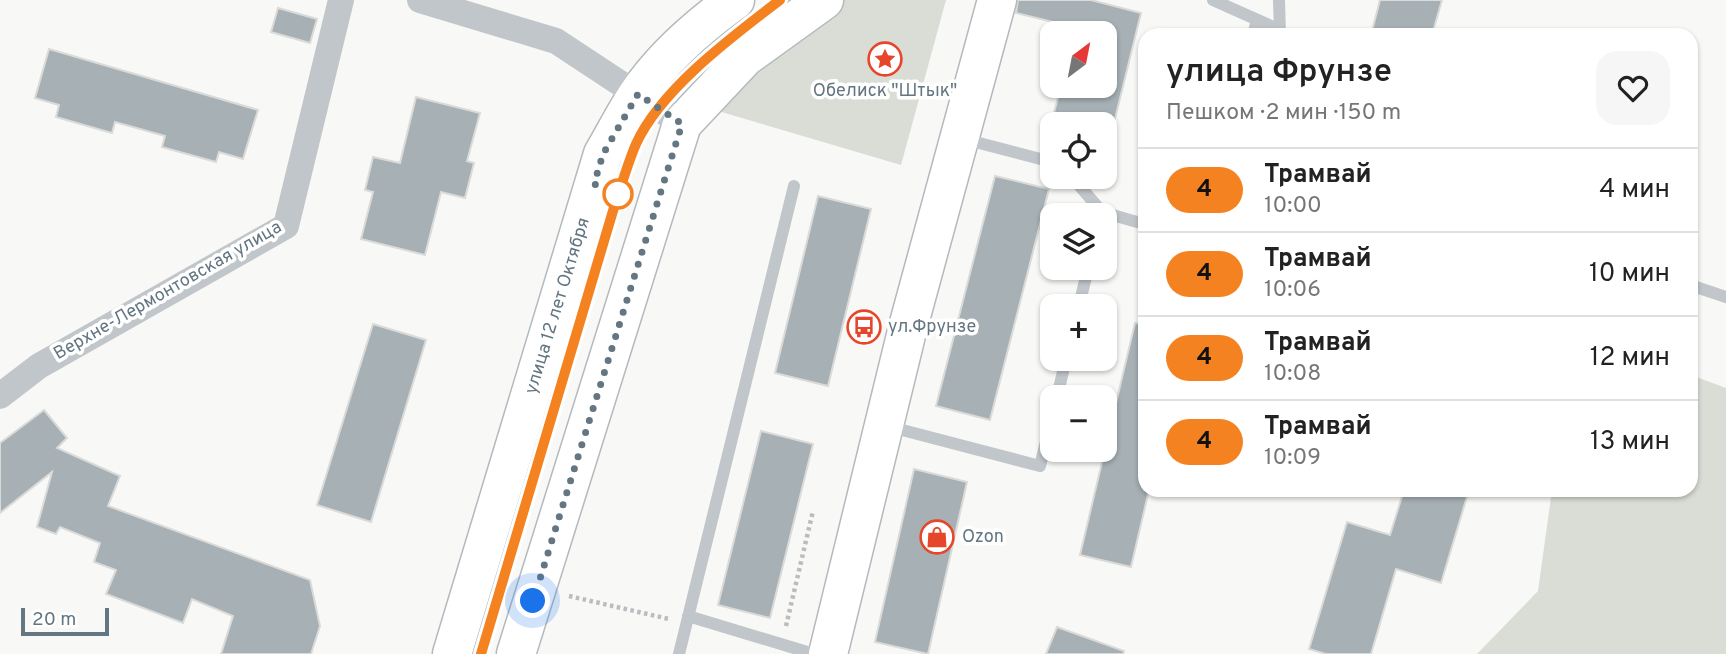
<!DOCTYPE html>
<html lang="ru">
<meta charset="utf-8">
<style>
body{margin:0;font-family:Overpass,sans-serif;background:#f6f6f6;color:#222;height:100vh;display:flex;flex-direction:column;font-size:26px;white-space:nowrap}
*{box-sizing:border-box;margin:0}
p{font-size:23px;color:#767676}
.icon{flex:none;width:38px;height:38px;fill:none;stroke:currentColor;stroke-width:2;stroke-linecap:round;stroke-linejoin:round}
.map{position:relative;flex:1;overflow:hidden}
.details{position:absolute;left:1138px;top:28px;width:560px;height:469px;display:flex;flex-direction:column;background:#fff;border-radius:21px;box-shadow:0 2px 5px #0004}
.details>*{flex:none}
.badge{padding:0 14px;border-radius:23px;font-size:24px;line-height:46px}
.needle{width:46px;rotate:32deg}
.fabs{position:absolute;left:1040px;top:21px;display:grid;gap:14px}
.fabs a{display:grid;place-items:center;width:77px;height:77px;border-radius:14px;background:#fff;box-shadow:0 2px 5px #0004;font-size:35px}
.scale{position:absolute;left:21px;bottom:18px;width:88px;box-sizing:border-box;padding-left:7px;border:4px solid #637681;border-top:0;font-size:19px;line-height:24px;white-space:nowrap;color:#637681;-webkit-text-stroke:5px #fff;paint-order:stroke}
.you{position:absolute;width:35px;height:35px;margin:-18px;border:5px solid #fff;border-radius:50%;background:#1a73e8;box-shadow:0 0 0 10px #1a73e833}
.map>.badge{position:absolute;translate:-50% -50%;box-shadow:0 0 0 4px #fff}
.round{display:grid;place-items:center;flex:none;width:74px;height:74px;border-radius:21px;background:#f6f6f6}
.overview{display:flex;align-items:center;justify-content:space-between;height:119px;padding:0 28px}
h1{font-size:33px;font-weight:600;line-height:52px}
ul{padding:0;list-style:none}
li{display:flex;align-items:center;gap:21px;height:84px;padding:0 28px;border-top:2px solid #e0e0e0}
li div{flex:1}
li b{display:block;font-size:26px}
li em{font-style:normal}
li .badge{min-width:77px;font-weight:700;text-align:center}
.map>svg:first-child{display:block}
</style>
<div class="map">
<svg width="1726" height="654" viewBox="0 0 1726 654">
<rect width="100%" height="100%" fill="#f8f8f6"/>
<path fill="#d9ddd5" d="M819,0H946L901,165L681,100Z
M1691,375L1726,388V654H1477L1538,591L1552,490H1690Z"/>
<path fill="#a6b0b5" stroke="#dadad8" stroke-width="2" d="M1018,0H1091L1141,13L1113,127L1104,126V124H1051L1061,86H1104V33H1081L1082,29L1016,13Z
M1380,0H1442L1432,35H1371Z
M278,8L317,19L310,43L271,32Z
M49,49L258,110L243,159L219,152L216,162L162,147L165,136L115,122L112,133L56,117L59,105L35,98Z
M416,97L480,113L467,161L474,163L465,198L441,192L425,255L361,239L373,192L365,190L373,157L400,163Z
M995,176L1049,189L990,420L936,406Z
M818,196L871,209L828,386L775,373Z
M1135,323L1144,324V490H1149L1131,567L1080,555Z
M373,324L426,340L371,522L317,505Z
M44,410L67,438L57,448L120,476L108,506L310,580L320,626L311,654H221L233,616L192,599L183,623L106,594L116,570L94,562L100,543L60,527L56,534L37,527L52,472L0,513V443Z
M761,431L813,444L770,618L718,605Z
M914,469L967,482L928,654L875,642Z
M1404,490H1469L1441,583L1396,569L1371,654H1326L1309,649L1347,522L1390,535Z
M1057,627L1124,651L1123,654H1046Z"/>
<g fill="none" stroke-linecap="round" stroke-linejoin="round">
<defs>
<path id="primary" d="M452,654L603,154C615,134 625,113 638,94C663,57 699,26 735,0
M516,654L682,124L745,57L824,0
M828,654L908,327L997,0"/>
</defs>
<use href="#primary" stroke="#b3b9bc" stroke-width="41"/>
<path stroke="#b9bdc0" stroke-width="4.5" stroke-dasharray="3.5 3.5" stroke-linecap="butt" d="M569,596L669,619
M786,626L813,511"/>
<path stroke="#c1c6ca" stroke-width="12" d="M1213,0L1280,30
M1279,0L1280,35
M1253,35L1257,20
M964,139L1052,162
M1072,177L1102,212L1144,224
M1690,285L1726,297
M1079,306L1088,268
M1057,397L1066,359
M887,426L1040,466L1052,418
M688,616L814,654
M679,654L794,186"/>
<path stroke="#c1c6ca" stroke-width="26" d="M420,0L556,41L682,124
M0,396L39,366L286,226L341,0"/>
<use href="#primary" stroke="#fff" stroke-width="38"/>
<path stroke="#a0a9ae" stroke-width="2" d="M481,654L618,194L637,142L669,95L731,37L780,0"/>
</g>
<g fill="none" stroke-linecap="round" stroke-linejoin="round">
<defs>
<path id="line" d="M481,654L618,194C624,178 629,160 636,144C661,89 733,36 780,0"/>
</defs>
<use href="#line" stroke="#fff" stroke-width="16"/>
<use href="#line" stroke="#f58220" stroke-width="10"/>
<path stroke="#637681" stroke-width="7" stroke-dasharray="0 12.6" d="M533,601L682,124L638,94L603,154L594,184L618,194"/>
</g>
<defs>
<symbol id="sight-ring" viewBox="-11 -11 22 22"><circle r="9.5" fill="#fff" stroke="#e64629" stroke-width="1.5"/><path d="M0-6L1.8-2.2L6-1.7L2.9 1.2L3.7 5.4L0 3.3L-3.7 5.4L-2.9 1.2L-6-1.7L-1.8-2.2Z" fill="#e64629"/></symbol>
<symbol id="bus-ring" viewBox="-11 -11 22 22"><circle r="9.5" fill="#fff" stroke="#e64629" stroke-width="1.5"/><path d="M-5-6H5V4H4V6H2V4H-2V6H-4V4H-5ZM-3.5-4V0h7V-4ZM-3.5 1.2v1.5H-2V1.2ZM2 1.2v1.5H3.5V1.2Z" fill="#e64629"/></symbol>
<symbol id="shop-ring" viewBox="-11 -11 22 22"><circle r="9.5" fill="#fff" stroke="#e64629" stroke-width="1.5"/><path d="M-5-2.5h2.3a2.7 3.5 0 0 1 5.4 0H5L5.5 6h-11ZM-1.5-2.5h3a1.5 2.3 0 0 0-3 0Z" fill="#e64629"/></symbol>
</defs>
<g fill-rule="evenodd">
<use href="#sight-ring" x="866" y="40" width="38" height="38"/>
<use href="#bus-ring" x="845" y="308" width="38" height="38"/>
<use href="#shop-ring" x="918" y="518" width="38" height="38"/>
</g>
<circle fill="#fff" stroke="#f58220" stroke-width="3.5" cx="618" cy="194" r="14"/>
<g text-anchor="middle" dominant-baseline="central" stroke-width="7" stroke-linejoin="round" paint-order="stroke">
<g font-size="18" fill="#637681" stroke="#fff" text-anchor="start">
<text x="885" y="91" text-anchor="middle">Обелиск "Штык"</text>
<text x="888" y="327">ул.Фрунзе</text>
<text x="962" y="537">Ozon</text>
</g>
<g font-size="18" fill="#637681" stroke="#fff">
<text transform="translate(168 291) rotate(-30)">Верхне-Лермонтовская улица</text>
<text transform="translate(558 306) rotate(-73)">улица 12 лет Октября</text>
</g>
</g>
</svg>
<div class="fabs">
<a><svg class="needle" viewBox="-14 -14 28 28"><path d="M0-13l5 13h-10z" fill="#e53935"/><path d="M0 13l5-13h-10z" fill="#767676"/></svg></a>
<a><svg class="icon" aria-label="locate" viewBox="0 0 24 24"><circle cx="12" cy="12" r="6"/><path d="M12 2v4M12 18v4M2 12h4M18 12h4"/></svg></a>
<a><svg class="icon" aria-label="layers" viewBox="0 0 24 24"><path d="M12 4l9 5-9 5-9-5zM3 14l9 5 9-5"/></svg></a>
<a>+</a>
<a>−</a>
</div>
<div class="scale">20 m</div>
<div class="you" style="left:533px;top:601px"></div>
<section class="details">
<div class="overview"><div><h1>улица Фрунзе</h1><p>Пешком · 2 мин · 150 m</p></div><a class="round"><svg class="icon" aria-label="heart" viewBox="0 0 24 24"><path d="M12 20l-8-8c-3-5 5-10 8-4 3-6 11-1 8 4z"/></svg></a></div>
<ul>
<li><span class="badge" style="background:#f58220;color:#111">4</span><div><b>Трамвай</b><p>10:00</p></div><em>4 мин</em></li>
<li><span class="badge" style="background:#f58220;color:#111">4</span><div><b>Трамвай</b><p>10:06</p></div><em>10 мин</em></li>
<li><span class="badge" style="background:#f58220;color:#111">4</span><div><b>Трамвай</b><p>10:08</p></div><em>12 мин</em></li>
<li><span class="badge" style="background:#f58220;color:#111">4</span><div><b>Трамвай</b><p>10:09</p></div><em>13 мин</em></li>
</ul>
</section>
</div>
